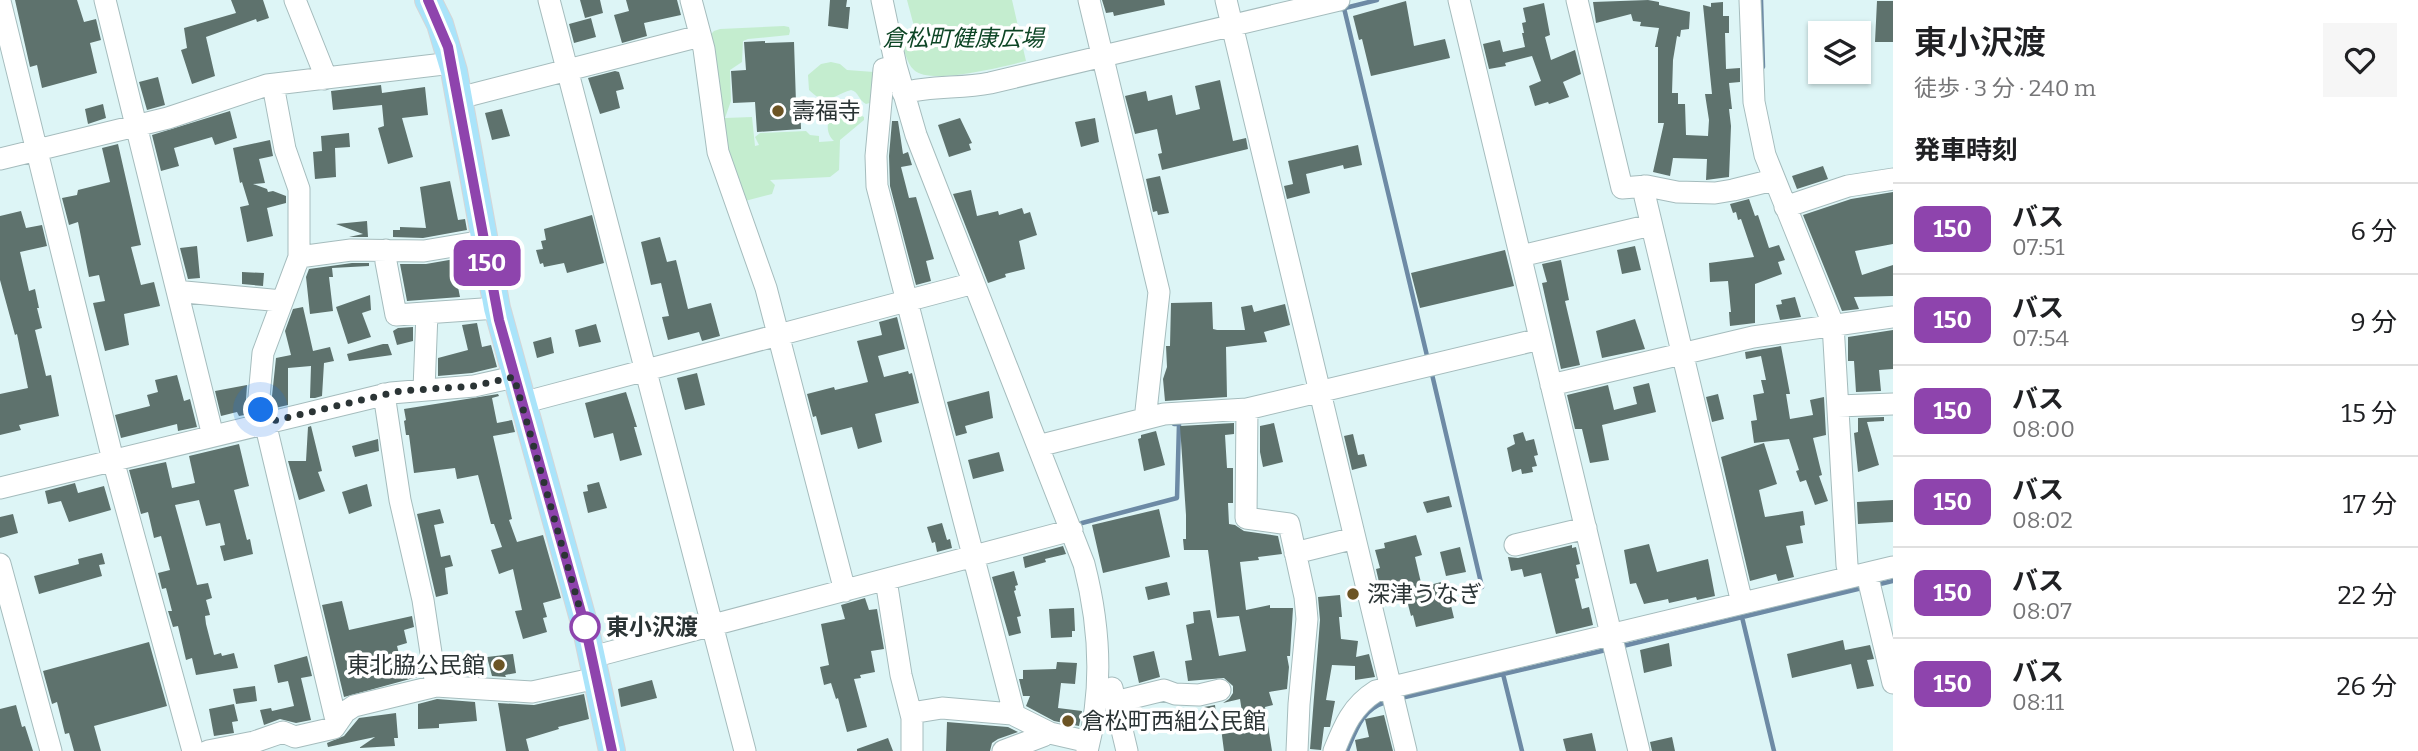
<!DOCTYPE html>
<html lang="ja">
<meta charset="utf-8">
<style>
body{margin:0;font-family:Bitter,"Noto Sans JP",serif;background:#f6f6f6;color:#202124;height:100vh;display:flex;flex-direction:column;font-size:26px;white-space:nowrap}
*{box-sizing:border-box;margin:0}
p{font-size:23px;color:#757577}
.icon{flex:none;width:38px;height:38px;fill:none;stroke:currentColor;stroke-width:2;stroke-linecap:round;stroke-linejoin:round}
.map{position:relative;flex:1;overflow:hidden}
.drawer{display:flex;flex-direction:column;background:#fff;width:525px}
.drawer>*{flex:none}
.badge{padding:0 14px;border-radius:10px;font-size:24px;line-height:46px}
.fabs{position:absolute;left:1808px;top:21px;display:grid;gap:14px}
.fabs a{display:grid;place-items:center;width:63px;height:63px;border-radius:0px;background:#fff;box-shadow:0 2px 5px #0004;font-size:35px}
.you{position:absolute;width:35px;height:35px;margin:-18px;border:5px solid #fff;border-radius:50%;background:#1a73e8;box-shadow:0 0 0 10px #1a73e833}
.map>.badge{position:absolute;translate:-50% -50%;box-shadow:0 0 0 4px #fff}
h2{padding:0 21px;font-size:26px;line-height:63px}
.round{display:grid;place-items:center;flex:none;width:74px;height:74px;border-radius:0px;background:#f6f6f6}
.headline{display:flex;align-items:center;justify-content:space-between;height:119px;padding:0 21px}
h1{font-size:33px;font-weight:600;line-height:52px}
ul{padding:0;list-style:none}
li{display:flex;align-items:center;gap:21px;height:91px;padding:0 21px;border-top:2px solid #e0e0e0}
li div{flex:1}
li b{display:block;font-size:26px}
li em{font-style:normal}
li .badge{min-width:77px;font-weight:700;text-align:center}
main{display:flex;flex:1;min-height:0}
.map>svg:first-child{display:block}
</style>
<main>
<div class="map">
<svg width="1893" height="751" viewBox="0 0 1893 751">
<rect width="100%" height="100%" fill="#ddf5f6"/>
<path fill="#c4edcf" d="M907,0H1012L1026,61C1004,66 930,86 914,70C906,63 903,45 900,34L915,30Z
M784,26L789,27L790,31L789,35L748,39L743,41L742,62L730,70L731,101L725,118L752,117L755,146L759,145L755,137L760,133L806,131L810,135L819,136V142L834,141C828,136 825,125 831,117L860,115L864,117V120L840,140L839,170L830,177L770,180L775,185L772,194L745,201L730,174L709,36L714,31L720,29Z
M831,62L840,64L847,70L874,72L873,102L866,104C859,101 859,92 851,90C833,95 827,108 809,90L808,75L821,64Z"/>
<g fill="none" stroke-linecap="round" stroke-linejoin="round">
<path stroke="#6d8aa5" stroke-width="4.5" d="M1761,0L1763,67
M1344,8L1428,360
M1341,9L1377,0
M1431,370L1482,587
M1082,523L1177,498L1179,424H1174
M1880,584L1893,581
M1742,617L1774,751
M1623,646L1862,588
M1503,674L1522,751
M1401,698L1606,650
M1347,751C1356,730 1362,709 1386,702"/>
</g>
<path fill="#5e726d" d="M15,0H77L84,22L96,19L101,40L90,43L97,73L42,88L37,65L30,67Z
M231,0H263L269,18L257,22L256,19L206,37L215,76L192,84L181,50L187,48L184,28L236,13Z
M580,0H600L603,13L585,18Z
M626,0H677L681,15L644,23L647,36L622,43L614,15L629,11Z
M830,0H847L846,7H850L848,29L828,26Z
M1102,0H1164L1165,5L1114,16L1113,12L1106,13Z
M1648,0L1659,2V5L1690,12L1689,29L1681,30L1680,37L1677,36L1673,60L1672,93H1678V104H1685L1686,135L1708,136L1709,120L1705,94H1712L1703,5L1711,7V3L1723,2V16H1729V33H1725L1726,69L1740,68V82L1729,83L1732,109H1729L1731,126L1729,177L1706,180L1707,159L1673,158L1670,176L1653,172L1664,123H1658V47H1655L1659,28L1640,26L1641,22L1633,21L1631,14L1596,23L1593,2Z
M1406,1L1414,46L1445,39L1450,58L1371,76L1362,39L1359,40L1353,16Z
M1877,1H1893V42H1875Z
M1544,3L1550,35L1545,37L1551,60L1575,50L1581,74L1563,82L1569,97L1549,104L1548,102L1535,106L1529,86L1541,81L1532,56L1505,63L1506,66L1489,69L1483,44L1500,40L1503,52L1525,47L1522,33H1524L1522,23L1526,22L1523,8Z
M591,18L596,37L574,43L569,24Z
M765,41V43L794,42L796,103H800L801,129L757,132L755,102L733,103L731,71L746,70L744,42Z
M615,71L619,72L624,89L616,91L620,108L600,114L588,78Z
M158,77L165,105L147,110L139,82Z
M1220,80L1233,141L1246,138L1248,149L1162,170L1158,154L1162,153L1157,129L1135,134L1125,96L1146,91L1148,101L1172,95L1176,115L1200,109L1195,86Z
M381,85L382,93L425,87L428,115L402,118L413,157L388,164L378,128L384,126L382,105L333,110L331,91Z
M103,104L106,118L88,124L85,109Z
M502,109L510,136L492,140L485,113Z
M230,111L237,138L215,145L212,137L174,148L179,166L161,171L152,135Z
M960,118L972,143L969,144L971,150L949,157L938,125Z
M1095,118L1099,142L1081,147L1075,122Z
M892,121H898L903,154L908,152L912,165L901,167L909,198L916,197L934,259L926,261L931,281L916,285L890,186L889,156Z
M349,133L350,147L335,148L336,177L315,179L313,152L322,151L321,136Z
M270,140L273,156L259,159L265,183L253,184L267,189L268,192L273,191L286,196V203L267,208L273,236L247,242L240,207L249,205L242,182L240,183L233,148Z
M118,144L141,245L131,247L141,285L154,282L160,306L124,314L129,345L105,351L93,303L105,301L99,275L89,277L78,222L69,225L62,198L77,195L78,190L110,182L102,148Z
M1358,145L1362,165L1344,169L1343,165L1306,174L1310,193L1287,199L1284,186L1293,184L1288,161Z
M1823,166L1828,179L1797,189L1792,176Z
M1160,176L1169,213L1158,215L1157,211L1153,212L1146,179Z
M450,181L458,220L465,219L467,230L423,238L393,237V230H400V227L426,228L420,187Z
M971,190L977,216L998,211L999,215L1022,208L1024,214L1030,212L1037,235L1019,241L1025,269L1005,274L1006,277L988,283L953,194Z
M1893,192V244L1855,251L1862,275L1893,265V296L1854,297L1859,309L1842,311L1803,215L1851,199Z
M1749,199L1755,216L1758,215L1769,248L1779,245L1785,260L1778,262L1782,274L1755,284V323L1730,326L1729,312H1731L1728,281L1710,282L1709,263L1754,257L1741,219L1738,220L1736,212L1733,213L1730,204Z
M21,211L26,228L42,225L47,246L20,252L29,291L35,289L39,308H37L42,328L35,330L46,376L51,375L59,416L19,425L21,430L0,435V394L28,388L17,334L15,335L0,280V216Z
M592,215L604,263L567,273L564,263L544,267L543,263L540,264L536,250L543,249L541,241L546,240L544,229Z
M367,221L368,237H349L363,234L336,224Z
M660,237L667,262L676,260L688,309L711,303L720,336L702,341L699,332L668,340L662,317L669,316L661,283L651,285L641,242Z
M197,246L200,278L188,279L180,248Z
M1635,246L1641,270L1622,274L1617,250Z
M1505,250L1514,286L1420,308L1411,273Z
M472,256L473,262L454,267L460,297L407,301L400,264H426Z
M1561,260L1569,300L1565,301L1580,365L1561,369L1542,283L1547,282L1542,264Z
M352,263H369V266L332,268L333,277H329L333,311L310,314L306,277L309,269Z
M242,272L264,273L263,286L242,284Z
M370,295L371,310L362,313L371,337L348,344L336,307Z
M1795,297L1801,317L1780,320L1776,305L1782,304L1781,300Z
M1212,302L1213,329L1217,330H1245L1241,307L1252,305L1254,312L1285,304L1290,325L1264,332L1267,342L1226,347L1227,397L1165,401L1163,379L1167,367L1166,346H1170L1171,303Z
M303,307L313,351L330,347L334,361L324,363L322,396L315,398H310L311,366L288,368V405L275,408L272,396L276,358L291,355L285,331L293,309Z
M897,317L905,349L878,356L884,377L908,371L909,374L912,373L919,403L875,414L882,442L858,449L852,427L821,435L816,416L813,417L807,394L834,387L835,390L868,382L857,341L882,335L879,322Z
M1635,319L1645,349L1602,358L1596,331Z
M477,323L482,347L491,345L497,367L472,373L438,376V358L468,350L462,325Z
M596,324L601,342L579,347L575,330Z
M413,327V341L397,345L393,331L398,328Z
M1893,330V369L1879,370L1881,391L1856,392L1854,361H1848V337Z
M551,337L554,353L537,358L533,342Z
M383,344H388L392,355L349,361L347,354Z
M1781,346L1790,394H1786L1790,419L1813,415L1810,400L1824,397L1826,435L1813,438L1822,475L1819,476L1828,501L1815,505L1806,480L1800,482L1796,471L1799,470L1789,439L1754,443L1751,421L1757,420L1753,395L1764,393L1761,380H1766L1761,356L1746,359L1745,352Z
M697,373L705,405L685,410L677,378Z
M177,375L184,401L190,399L197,427L178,431L177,424L121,438L115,415L150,406L147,395L158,392L155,380Z
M1649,383L1656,412L1602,425L1609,460L1590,463L1582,429H1575L1567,395L1608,385L1614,410L1637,404L1633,387Z
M247,385L246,400L250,414L239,416L237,412L221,416L215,391Z
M989,391L993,418L965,426L967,433L956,436L947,402Z
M626,392L637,427H634L642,455L620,461L613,433L594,438L585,403Z
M498,394L499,396L492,398L497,423L512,420L515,432L493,436L512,519L509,520L517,542L543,535L561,598L543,603L547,617L543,618L547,632L523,639L515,611L522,610L513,569L499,574L491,550L502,547L494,524H491L478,475L457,479L455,468L414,473L409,435H406L404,421L406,420L404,409Z
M1718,394L1724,419L1712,422L1706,397Z
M1884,417V421L1867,422L1879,465L1858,472L1854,433L1858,432V418Z
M1234,423V434L1225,435L1227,468H1233V503H1228L1229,524L1235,525L1244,531L1278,536L1282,554L1258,557L1259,560L1240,562L1246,610L1270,605V608H1293L1290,656H1287L1289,667L1287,689L1269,692L1273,705L1265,707L1272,751H1224L1221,728L1244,725L1240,699L1223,703L1229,699L1233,693V686L1224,678L1188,681L1185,661L1192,660L1186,625L1194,623L1193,612L1210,610L1219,656L1246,651L1239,616L1217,618L1208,550H1184L1183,539H1186V515L1180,426Z
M1274,423L1283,462L1263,467L1260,452V426Z
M311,426L322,471L318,472L325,491L299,500L288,461H306L308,427Z
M1156,431L1165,465L1144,471L1138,439L1141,438V435Z
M1523,432L1526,441L1534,439L1538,455L1534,456L1537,466L1532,467L1533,472L1522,474L1521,469L1512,472L1507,448L1515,444L1513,435Z
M1353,434L1358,455L1364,454L1367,466L1352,470L1344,436Z
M378,439L379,451L355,457L352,446Z
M1764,443L1777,484L1759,490L1765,517L1803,511L1805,525L1800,526L1803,543L1786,546L1794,577L1778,581L1776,574L1750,581L1721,457Z
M239,444L249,486L234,490L247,540L250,539L253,554L224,561L220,546L225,545L220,523L206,526L199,500L175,505L197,585L208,583L212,598L206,600L210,615L205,616L206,624L214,655L221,653L222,656L234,653L238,668L196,675L192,658L186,660L178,626L173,627L168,611H172L166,588L162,589L158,573L170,570L161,536L154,538L148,512L141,514L129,470L166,462L172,488L195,483L189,456Z
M999,452L1004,471L973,479L968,460Z
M599,482L607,508L588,513L583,492L588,491L587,485Z
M75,483L78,493L104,486L111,510L69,522L61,501L48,504L45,491Z
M367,484L372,506L349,514L342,492Z
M1449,496L1452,507L1427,513L1423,502Z
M1893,500V522L1858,524L1857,502Z
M440,509L444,523L434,525L441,557L450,555L453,566L445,568L448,594L436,597L417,514Z
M1159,509L1170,557L1103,573L1092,525Z
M13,514L18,533L0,538V517Z
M942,523L947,540L950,539L952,548L937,552L935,542L932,543L927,527Z
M1416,535L1422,555L1415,557L1422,587L1445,581L1454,618L1416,627L1413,615L1411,616L1403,585L1381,591L1376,569L1380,568L1375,550L1385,548L1384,543Z
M1649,544L1657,572L1708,559L1715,596L1697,600L1696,597L1669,603L1668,599L1644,604L1636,583L1630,584L1624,550Z
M1572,545V548L1576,547L1580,564L1576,565L1579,578L1575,579L1582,609L1589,607L1593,625L1556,634L1541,573L1524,577L1522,569L1511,571L1508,557L1518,558Z
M1063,546L1066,554L1045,559L1046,562L1025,568L1023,557Z
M1460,547L1466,572L1446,576L1440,552Z
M102,553L105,564L99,565L102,576L39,594L34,576L79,564L78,559Z
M1014,571L1018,585L1015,586L1016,590L1014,591L1021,616L1017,617L1021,633L1009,636L992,577Z
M1167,582L1170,595L1148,600L1145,587Z
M1340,595L1342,617H1339L1341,639L1358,641L1356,657L1369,654L1375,677L1355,680V666L1332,665L1326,700L1335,701L1330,727H1324L1321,750L1310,749L1320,620L1318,597Z
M865,598L869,610L877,609L884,649L871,651L875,672L860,675L861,678L854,679L867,727L847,732L838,698L836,699L831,683L824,685L820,667L829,665L821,624L845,619L841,605Z
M342,601L349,630L412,616L414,627L404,630L407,643L397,646L403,670L416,666V660L419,659L421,676L344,697L322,605Z
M1074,608L1075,631H1072V637L1051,638L1049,609Z
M1843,640L1845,650L1870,645L1874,659L1867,660L1874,686L1857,689L1851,664L1792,678L1787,654Z
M149,642L167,706L94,726L101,751H74L69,733L65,734L57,702L52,704L43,671Z
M1669,643L1672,666L1644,673L1640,650Z
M1154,651L1160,677L1139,683L1133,656Z
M513,654L516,673L505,675L506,677L492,676L487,657Z
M307,656L312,676L301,678L311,720L296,723L280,719L264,725L260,710L271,708L272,711L294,706L288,681L278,683L274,665Z
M1057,662L1077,663L1075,684L1061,683L1058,708L1082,711L1079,726L1054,721L1026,706L1030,696H1023L1019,679H1023V670L1056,669Z
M652,680L657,698L621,707L618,689Z
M255,686L257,701L236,704L233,689Z
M584,694L589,719L558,727L559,729L526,739L529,751H506L498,703L534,705Z
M437,699L475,702L477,721L439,724V728L418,729V704Z
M234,704L238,721L232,722L234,733L214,736L209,709Z
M16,705L22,727L25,726L33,751H0V709Z
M1215,705L1218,731L1210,732L1204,707Z
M396,713L398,738H394L395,746L359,748L375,737L328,747L327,743L344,736L359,718Z
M1384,715L1393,751H1357L1355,740L1369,737L1365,719Z
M947,722L1008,727L1018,732L998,739L992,743L990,751H946Z
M1592,733L1596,751H1566L1563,739Z
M1672,737L1675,751H1652L1650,742Z
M888,738L893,751H857V749Z"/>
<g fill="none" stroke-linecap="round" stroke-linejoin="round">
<defs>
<path id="minor" d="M105,0L213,436
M295,0L323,70L324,79
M549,0L745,751
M691,0L704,49L718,152L766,288L845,591
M882,0L896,66L916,135L1084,564C1100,626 1104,688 1087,751
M1089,0L1159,292L1146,411L1148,418
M1226,0L1406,751
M1459,0L1639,751
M1577,0L1622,188L1647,186L1677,192L1715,193L1733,190L1773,180
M1750,0L1754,102L1765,155L1833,324L1847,565L1850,577
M0,1L113,460L193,751
M896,66L884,69L876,156L877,186L1013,709L1012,714
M273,85L285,149L299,189V257L263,353L259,397L335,716L340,719
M903,93C932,85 961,89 990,83L1339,0
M459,98L700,36
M0,159L168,118L267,85L452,63
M1644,186L1645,197L1742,603
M1785,207L1848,186L1893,179
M386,250V262L396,315L497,308
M1521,256L1651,225
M299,257L351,250L424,251L483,241
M178,294L185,292L282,301
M1551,385L1753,337L1893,317
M424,389L427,313
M384,394L400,500L423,600L436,686
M522,403L974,283
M1838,406L1893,404
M1247,409L1246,518L1289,524L1305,597L1307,619L1299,704L1297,751
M1038,446L1164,414L1247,409L1540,339
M0,488L391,393L474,386L514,377
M1515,545L1586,528
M1295,553L1355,538
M0,564L51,751
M1867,574L1893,683
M886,580L901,675L912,718V751
M592,657L1072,530
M1112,688L1127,751
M1115,702L1164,690L1175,694L1199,695L1220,690
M911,713L942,708L1012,714L1050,733L1089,742
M208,751L254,742L283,732L295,737L334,728L345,712L354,706L436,686L532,692L597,678
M1003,751L1043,736L1045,731
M1334,751C1344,726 1352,706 1376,691L1893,567"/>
<path id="major" d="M428,0L440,24L454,71L497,308L586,630L612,751"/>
</defs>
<use href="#minor" stroke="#a5bcbd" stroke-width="23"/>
<use href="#major" stroke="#d5d6d7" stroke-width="28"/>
<use href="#minor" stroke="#fff" stroke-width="21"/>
<use href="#major" stroke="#aae4fa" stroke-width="26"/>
</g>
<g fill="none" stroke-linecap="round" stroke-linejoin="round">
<defs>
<path id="line" d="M428,0L448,47L499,320L586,630L612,751"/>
</defs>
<use href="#line" stroke="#fff" stroke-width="16"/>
<use href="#line" stroke="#8e44ad" stroke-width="10"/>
<path stroke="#2b3435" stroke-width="7" stroke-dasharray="0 12.6" d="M261,410L264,423L400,391L474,386L514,377L585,627"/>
</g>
<g fill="#6c5424" stroke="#fff" stroke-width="2.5">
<circle cx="778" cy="111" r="7"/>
<circle cx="1353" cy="594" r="7"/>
<circle cx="499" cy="665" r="7"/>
<circle cx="1068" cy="721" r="7"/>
</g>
<circle fill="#fff" stroke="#8e44ad" stroke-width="3.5" cx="585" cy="627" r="14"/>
<g text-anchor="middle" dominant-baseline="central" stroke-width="7" stroke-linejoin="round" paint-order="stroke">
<g font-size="23" font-style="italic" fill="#0d4525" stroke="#fff">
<text x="963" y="38">倉松町健康広場</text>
</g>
<g font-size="23" fill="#2b3435" stroke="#fff" text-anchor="start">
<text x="792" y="111">壽福寺</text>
<text x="1367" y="594">深津うなぎ</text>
<text x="485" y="665" text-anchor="end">東北脇公民館</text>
<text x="1082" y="721">倉松町西組公民館</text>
</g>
<g font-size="23" font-weight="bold" fill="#2b3435" stroke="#fff" text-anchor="start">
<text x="606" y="627">東小沢渡</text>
</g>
</g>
</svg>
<div class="fabs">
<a><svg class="icon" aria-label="layers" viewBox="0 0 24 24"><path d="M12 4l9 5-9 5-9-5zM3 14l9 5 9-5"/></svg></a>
</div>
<div class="you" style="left:261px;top:410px"></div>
<b class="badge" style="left:487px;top:263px;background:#8e44ad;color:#fff">150</b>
</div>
<section class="drawer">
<div class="headline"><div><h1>東小沢渡</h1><p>徒歩 · 3 分 · 240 m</p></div><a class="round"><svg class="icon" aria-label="heart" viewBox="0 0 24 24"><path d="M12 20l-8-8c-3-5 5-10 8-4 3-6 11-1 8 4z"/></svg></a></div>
<h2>発車時刻</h2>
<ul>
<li><span class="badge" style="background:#8e44ad;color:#fff">150</span><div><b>バス</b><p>07:51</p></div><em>6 分</em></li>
<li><span class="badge" style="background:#8e44ad;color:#fff">150</span><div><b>バス</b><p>07:54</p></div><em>9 分</em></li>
<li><span class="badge" style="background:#8e44ad;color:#fff">150</span><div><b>バス</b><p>08:00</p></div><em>15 分</em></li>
<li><span class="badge" style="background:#8e44ad;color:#fff">150</span><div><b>バス</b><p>08:02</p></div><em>17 分</em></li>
<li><span class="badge" style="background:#8e44ad;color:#fff">150</span><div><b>バス</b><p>08:07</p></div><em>22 分</em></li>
<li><span class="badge" style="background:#8e44ad;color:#fff">150</span><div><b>バス</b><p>08:11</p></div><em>26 分</em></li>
</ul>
</section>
</main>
